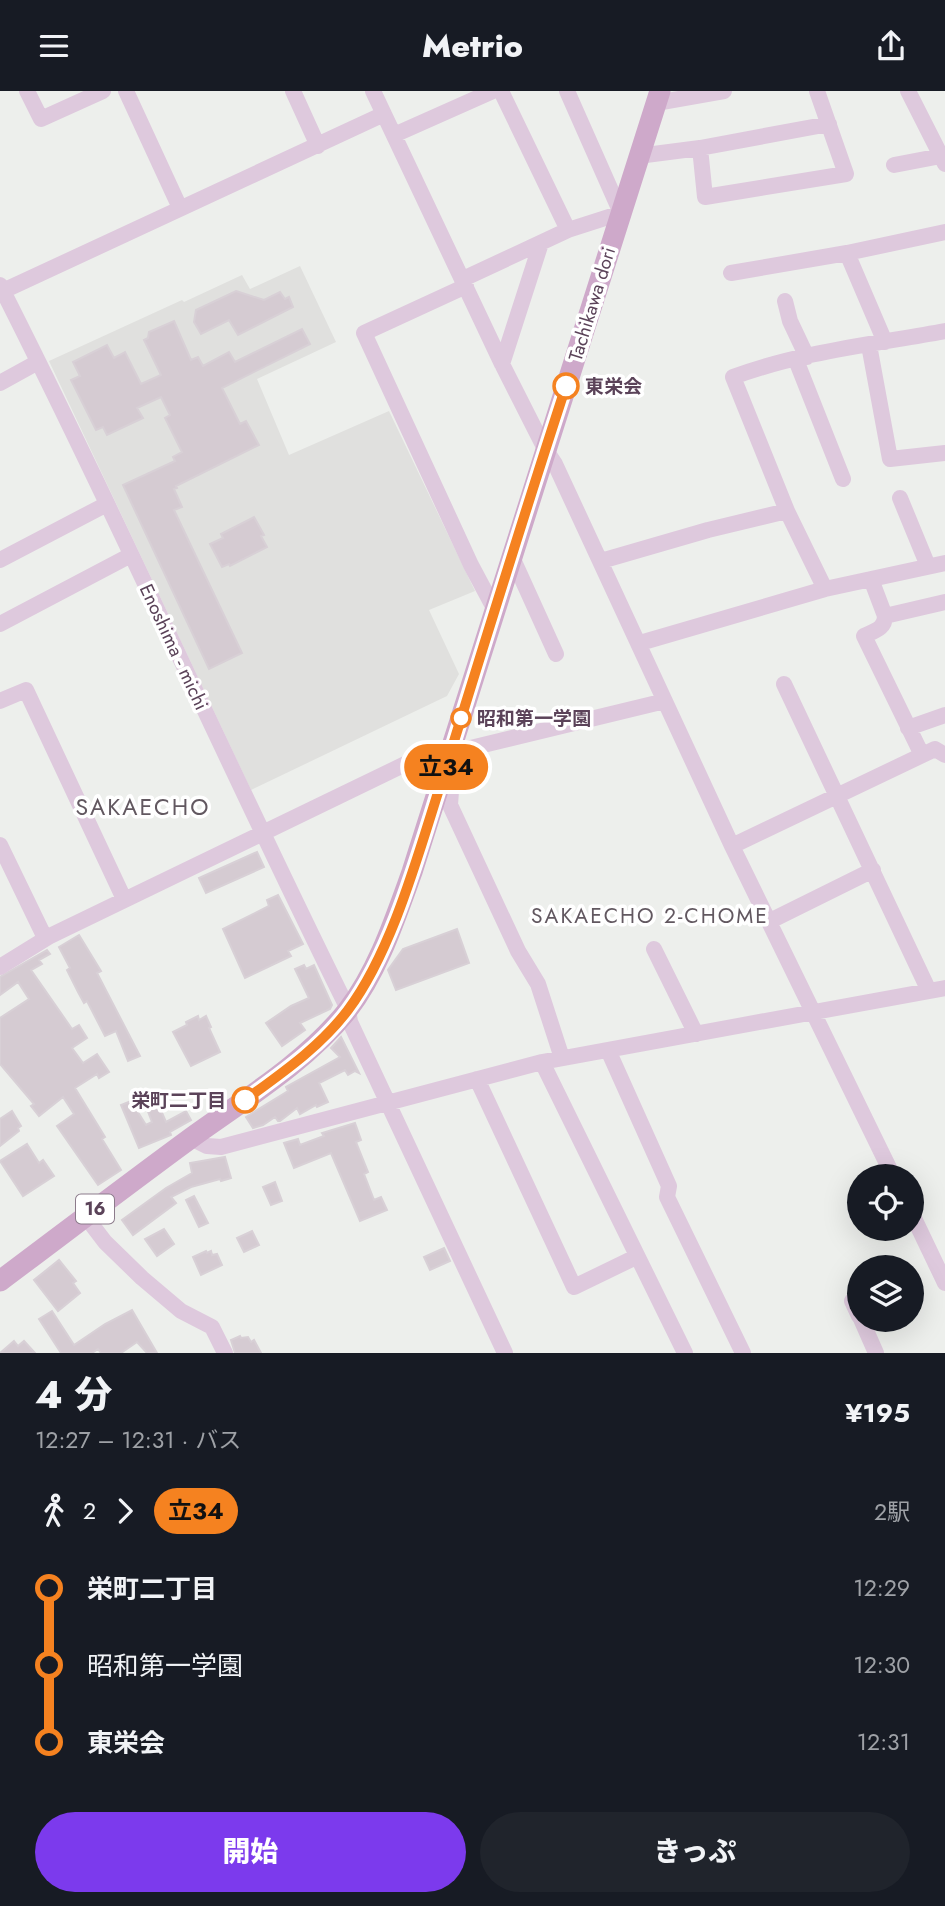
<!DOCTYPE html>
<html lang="ja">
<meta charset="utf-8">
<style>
body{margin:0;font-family:Jost,"Noto Sans JP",sans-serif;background:#20242c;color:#f1f3f6;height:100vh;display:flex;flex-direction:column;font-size:26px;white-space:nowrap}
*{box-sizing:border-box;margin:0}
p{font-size:23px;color:#9ea1a6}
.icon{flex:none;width:38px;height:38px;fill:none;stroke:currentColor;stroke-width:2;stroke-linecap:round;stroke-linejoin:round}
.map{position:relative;height:1262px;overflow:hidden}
.sheet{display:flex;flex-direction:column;background:#171b24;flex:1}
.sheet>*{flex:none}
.badge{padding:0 14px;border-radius:23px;font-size:24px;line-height:46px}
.controls{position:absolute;left:847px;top:1073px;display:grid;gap:14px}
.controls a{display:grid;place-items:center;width:77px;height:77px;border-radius:50%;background:#171b24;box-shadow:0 7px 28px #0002;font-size:35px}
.map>.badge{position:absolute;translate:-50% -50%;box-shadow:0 0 0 4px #fff}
.legs{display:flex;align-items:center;gap:10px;height:77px;padding:0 35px;font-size:23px}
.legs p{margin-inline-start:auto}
.head{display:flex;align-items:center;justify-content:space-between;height:119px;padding:0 35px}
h1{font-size:38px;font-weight:800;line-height:52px}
.primary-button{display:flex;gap:14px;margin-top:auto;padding:14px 35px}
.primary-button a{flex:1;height:80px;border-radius:42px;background:#7c3aed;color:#fff;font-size:28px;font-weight:800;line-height:80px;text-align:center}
.primary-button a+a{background:#20242c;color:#f1f3f6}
ul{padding:0 35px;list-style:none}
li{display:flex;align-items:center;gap:24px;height:77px;font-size:26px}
li i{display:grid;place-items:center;width:10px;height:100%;margin:0 9px;background:currentColor}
li i::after{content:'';width:18px;height:18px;margin:-9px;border:5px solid;border-radius:50%;background:#171b24}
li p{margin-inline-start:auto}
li:first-child i{background:linear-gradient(#0000 50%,currentColor 0)}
li:last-child i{background:linear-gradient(currentColor 50%,#0000 0)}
header{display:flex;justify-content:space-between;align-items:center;height:91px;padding:0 35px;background:#171b24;font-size:32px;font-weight:800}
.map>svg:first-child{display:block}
</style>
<header><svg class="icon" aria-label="menu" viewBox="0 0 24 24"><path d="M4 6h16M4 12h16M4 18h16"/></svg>Metrio<svg class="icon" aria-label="share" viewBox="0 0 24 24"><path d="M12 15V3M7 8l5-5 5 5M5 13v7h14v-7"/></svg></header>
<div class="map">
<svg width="945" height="1262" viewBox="0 0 945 1262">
<rect width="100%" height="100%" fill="#edefec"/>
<path fill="#e0e0de" d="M300,175L336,251L257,288L289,364L389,320L475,500L429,519L459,583L447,605L251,699L49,270L182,209L184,211L242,184L250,198Z"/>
<path fill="#d5cbd2" stroke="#d8d0d6" stroke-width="2" d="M236,200L264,209L280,201L285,208L289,206L293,216L238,244L229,229L201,243L194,231L196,219Z
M174,230L191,269L198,266L203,275L229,261L235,271L302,238L310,253L222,297L240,333L246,330L259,354L176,395L177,397L174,398L182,416L174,419L242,562L209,578L123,394L175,370L173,366L182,361L165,327L170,324L161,306L137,317L143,327L107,344L103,336L96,339L71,289L80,285L73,271L107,254L114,267L125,261L141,293L161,284L144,249L148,247L149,241Z
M254,426L264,444L261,445L267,456L230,475L229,473L222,476L210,453L223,447L221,443Z
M257,761L264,776L206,802L199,787Z
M278,804L303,853L288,860L291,865L245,887L223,838L269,815L267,809Z
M457,838L469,872L396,899L388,879L403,858Z
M79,844L101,880L97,882L140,965L128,970L116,940L105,945L87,910L84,912L78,901L67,879L70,877L59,856Z
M47,859L50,863L39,869L42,873L31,879L72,938L79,934L87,947L72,957L83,972L97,963L109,981L99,987L97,983L75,997L105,1046L102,1048L121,1079L98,1094L57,1035L74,1023L63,1006L39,1025L31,1015L34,1013L0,973V927L29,908L18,891L0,904V886Z
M304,874L306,878L314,874L332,914L330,918L300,932L305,939L282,955L266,932L291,915L309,907L295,878Z
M198,925L199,929L206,925L211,936L209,937L220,961L191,975L173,941L187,934L186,931Z
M341,946L359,982L355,980L348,984L345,979L319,992L328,1011L317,1016L316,1014L300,1023L297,1017L280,1030H278L275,1026L263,1034L253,1037L246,1026L288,1000L286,996L340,966L331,957Z
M153,1001L166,1031L186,1020L191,1029L170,1041L171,1044L139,1057L121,1014L131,1010L146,1034L152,1031L142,1005Z
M12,1020L21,1035L18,1037L19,1040L0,1055V1028Z
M355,1032L361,1049L356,1051L368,1081L364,1083L374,1109L381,1106L387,1119L360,1130L331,1062L294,1077L284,1052L298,1048L300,1054L324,1045L322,1042Z
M27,1053L39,1072L43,1069L54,1085L23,1105L0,1070Z
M225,1066L231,1087L221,1090L220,1088L191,1096L171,1106L176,1112L133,1144L122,1129L166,1097L192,1082L190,1072Z
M275,1091L282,1110L271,1114L263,1096Z
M194,1105L208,1132L199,1136L186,1109Z
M164,1138L174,1153L157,1165L145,1148Z
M252,1140L259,1154L244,1161L237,1147Z
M444,1157L450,1170L430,1179L424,1166Z
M206,1160L207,1162L211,1160L212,1164L217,1163L222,1174L201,1184L193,1166Z
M59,1169L76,1190L73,1192L80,1202L58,1220L34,1189Z
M132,1219L157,1262H147L137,1251L121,1262H101L98,1258L92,1262H61L39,1228L52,1220L74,1254L105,1233Z
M240,1245L241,1247L248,1246L251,1251L254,1249L261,1262H235L231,1249Z
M14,1250L18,1255L24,1250L35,1262H0Z"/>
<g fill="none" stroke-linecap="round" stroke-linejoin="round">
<path stroke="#dec9dd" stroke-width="16" d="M27,0L41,28L103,0
M126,0L180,117
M293,0L318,55
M373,0L502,273L545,358L555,373L732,755L893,1085
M501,0L568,139
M908,0L945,73
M656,12L724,0
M394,44L493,0
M700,57L705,106L846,83L817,0
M638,65L700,57L829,33
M894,74L941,65
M731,182L847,162
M463,188L568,139L621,122L567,0
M0,194C121,433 229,678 348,918L350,931L505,1262
M466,195L364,242L471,474L495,519
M3,200L384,23
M785,210L790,230L807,266
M885,251L847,162L945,141
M869,254L890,368L945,362
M796,269L843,388
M502,273L541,152
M0,292L38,271
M900,407L928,475
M512,466L556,563
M0,469L107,413
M601,470L708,439L787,420
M871,488L885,525C885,538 874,540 864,545L922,664
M825,498L787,420L733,286C800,261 874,253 945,240
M885,525L945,511
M0,533L131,464
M640,552L825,498L945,472
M784,593L929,900
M0,610L26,599L124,808
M908,637L945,624
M450,662L665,610
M439,696L451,700L450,714L518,860L538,893L562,967
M0,754L45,847
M732,755L935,658L945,664
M770,830L873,779
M654,858L696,943
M0,876L50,845L428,662L441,690
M608,959L669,1095L667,1106L743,1262
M542,971L685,1262
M477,988L574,1196L636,1166
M191,1047L207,1055L221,1056L542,971L945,897
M912,1123L945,1192
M86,1126L105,1151L142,1187L181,1220L212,1236L225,1262
M852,1210L859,1225
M861,1228L876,1262"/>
<path stroke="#cea9ca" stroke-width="21" d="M0,1190C64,1142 127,1094 191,1047C245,1008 305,972 347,920C378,880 395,828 412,781L660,0"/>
</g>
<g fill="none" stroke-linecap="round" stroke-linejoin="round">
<defs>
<path id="line-1" d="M245,1009C282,982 320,956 348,919C393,859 419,760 442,689C483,557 523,426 566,295"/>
</defs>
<use href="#line-1" stroke="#fff" stroke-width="16"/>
<use href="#line-1" stroke="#f58220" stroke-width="10"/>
</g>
<g fill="#fff" stroke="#f58220" stroke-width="3.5">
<circle cx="566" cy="295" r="12"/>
<circle cx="461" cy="627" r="9"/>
<circle cx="245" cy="1009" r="12"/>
</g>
<g text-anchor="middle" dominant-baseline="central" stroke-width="7" stroke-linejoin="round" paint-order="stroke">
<rect fill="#fff" stroke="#8c7b8b" stroke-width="2" x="76" y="1103.5" width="38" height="29" rx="5"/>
<g font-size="18" font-weight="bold" fill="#5b4359">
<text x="95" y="1118">16</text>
</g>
<g font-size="19" fill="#5b4359" stroke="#fff">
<text transform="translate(592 213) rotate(-73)">Tachikawa dori</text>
<text transform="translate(174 556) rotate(65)">Enoshima - michi</text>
</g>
<g font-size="19" font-weight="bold" fill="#5b4359" stroke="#fff" text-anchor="start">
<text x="585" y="295">東栄会</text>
<text x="477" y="627">昭和第一学園</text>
<text x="226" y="1009" text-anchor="end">栄町二丁目</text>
</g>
<g font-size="21" letter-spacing="2" fill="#625860" stroke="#fff">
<text x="650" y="825">SAKAECHO 2-CHOME</text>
</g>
<g font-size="23" letter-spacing="2" fill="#625860" stroke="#fff">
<text x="143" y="716">SAKAECHO</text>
</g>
</g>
</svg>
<div class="controls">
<a><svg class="icon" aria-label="locate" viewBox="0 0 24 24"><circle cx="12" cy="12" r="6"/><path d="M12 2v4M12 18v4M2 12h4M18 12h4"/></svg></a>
<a><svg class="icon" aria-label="layers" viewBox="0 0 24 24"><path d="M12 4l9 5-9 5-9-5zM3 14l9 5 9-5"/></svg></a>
</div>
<b class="badge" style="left:446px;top:676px;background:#f58220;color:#111">立34</b>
</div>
<section class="sheet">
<div class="head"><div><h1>4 分</h1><p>12:27 – 12:31 · バス</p></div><b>¥195</b></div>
<div class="legs"><svg class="icon" aria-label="walk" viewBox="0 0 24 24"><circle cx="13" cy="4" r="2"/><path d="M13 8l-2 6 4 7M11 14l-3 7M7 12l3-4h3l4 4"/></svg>2<svg class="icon" aria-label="forward" viewBox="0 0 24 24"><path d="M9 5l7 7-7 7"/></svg><b class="badge" style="background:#f58220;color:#111">立34</b><p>2駅</p></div>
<ul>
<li><i style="color:#f58220"></i><b>栄町二丁目</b><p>12:29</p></li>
<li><i style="color:#f58220"></i><span>昭和第一学園</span><p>12:30</p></li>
<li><i style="color:#f58220"></i><b>東栄会</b><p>12:31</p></li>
</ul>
<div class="primary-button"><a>開始</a><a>きっぷ</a></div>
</section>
